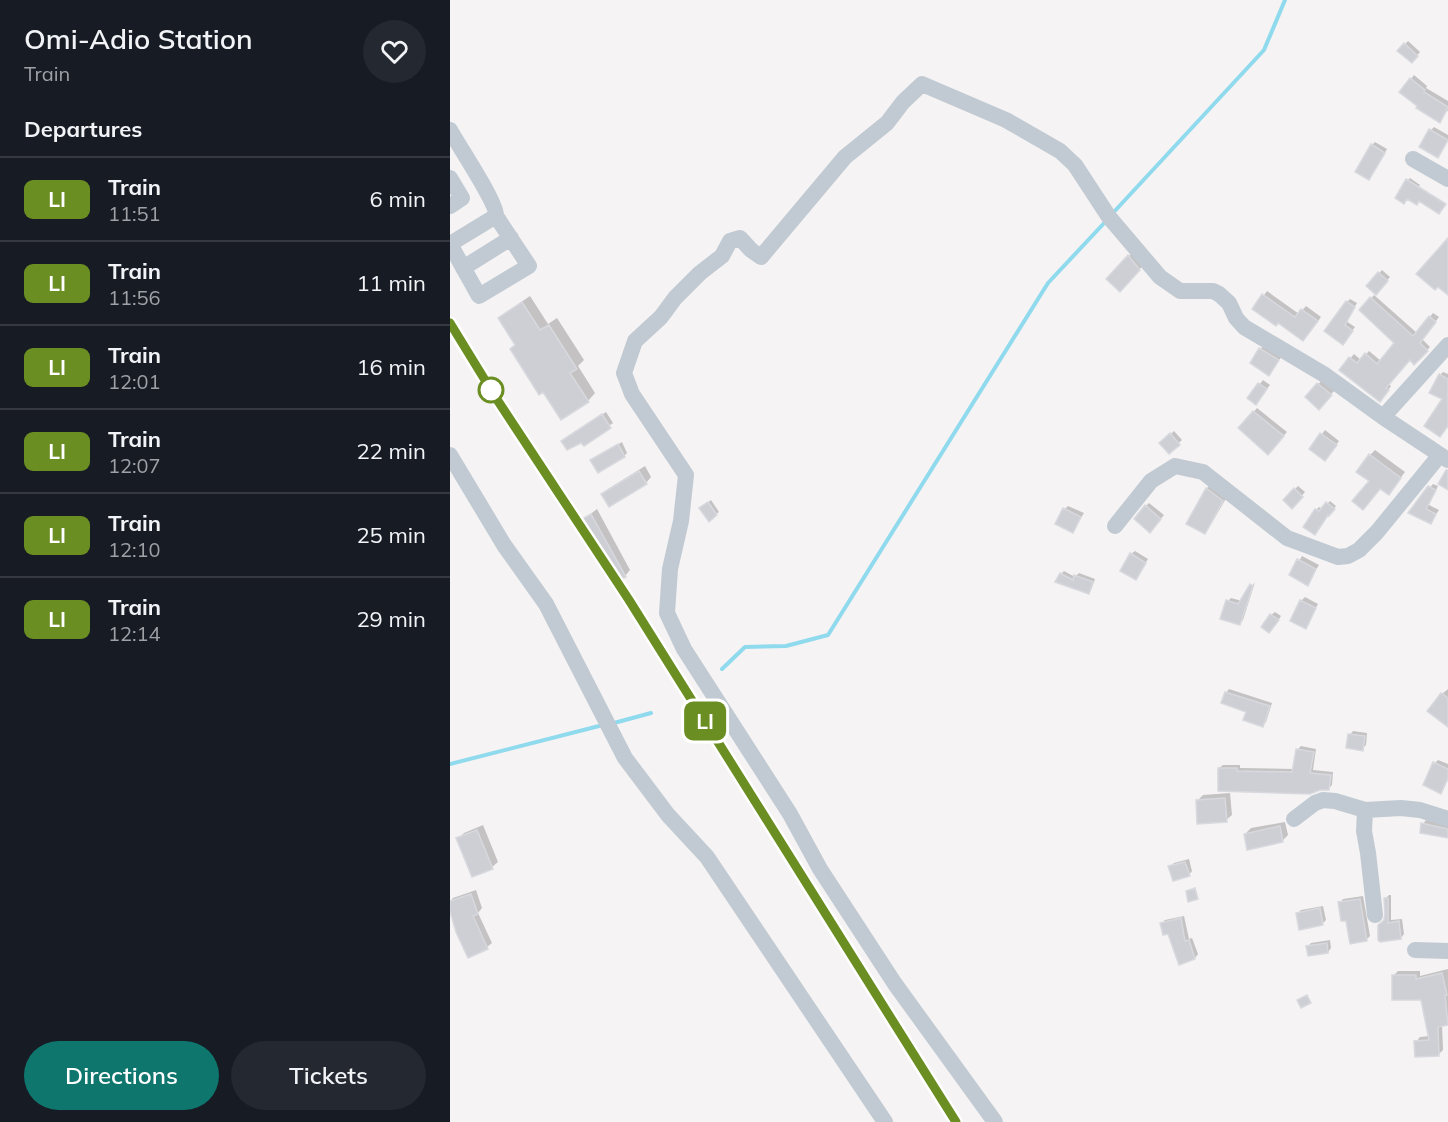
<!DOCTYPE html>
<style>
body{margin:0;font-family:Mulish,sans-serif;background:#242831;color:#f1f3f6;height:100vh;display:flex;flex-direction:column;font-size:22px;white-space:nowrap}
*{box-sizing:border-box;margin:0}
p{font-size:20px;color:#9ea1a6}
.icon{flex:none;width:33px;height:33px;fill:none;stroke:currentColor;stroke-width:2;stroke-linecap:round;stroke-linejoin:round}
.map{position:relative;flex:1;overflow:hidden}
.drawer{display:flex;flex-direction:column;background:#171b24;width:450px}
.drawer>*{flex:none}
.badge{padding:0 12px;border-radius:9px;font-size:21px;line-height:39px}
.map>.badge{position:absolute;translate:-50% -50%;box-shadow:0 0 0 3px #fff}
h2{padding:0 24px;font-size:22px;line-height:54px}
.round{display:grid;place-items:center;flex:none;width:63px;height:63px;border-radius:32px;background:#242831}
.headline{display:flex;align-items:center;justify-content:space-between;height:102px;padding:0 24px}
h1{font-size:28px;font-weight:600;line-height:45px}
.primary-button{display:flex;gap:12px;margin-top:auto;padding:12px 24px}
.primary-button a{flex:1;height:69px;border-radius:36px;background:#0f766e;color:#fff;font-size:24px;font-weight:600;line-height:69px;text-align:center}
.primary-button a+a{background:#242831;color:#f1f3f6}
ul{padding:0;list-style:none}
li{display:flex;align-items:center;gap:18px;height:84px;padding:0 24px;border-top:2px solid #363941}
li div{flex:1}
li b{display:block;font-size:22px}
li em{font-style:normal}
li .badge{min-width:66px;font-weight:700;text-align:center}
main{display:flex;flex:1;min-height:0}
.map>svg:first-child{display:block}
</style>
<main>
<section class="drawer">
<div class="headline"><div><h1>Omi-Adio Station</h1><p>Train</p></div><a class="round"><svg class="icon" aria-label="heart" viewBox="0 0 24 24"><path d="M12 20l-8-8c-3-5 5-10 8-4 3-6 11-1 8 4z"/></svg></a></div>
<h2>Departures</h2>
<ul>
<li><span class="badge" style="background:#6b8e23;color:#fff">LI</span><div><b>Train</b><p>11:51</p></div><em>6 min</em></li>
<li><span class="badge" style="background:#6b8e23;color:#fff">LI</span><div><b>Train</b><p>11:56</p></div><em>11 min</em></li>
<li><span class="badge" style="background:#6b8e23;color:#fff">LI</span><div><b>Train</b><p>12:01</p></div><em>16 min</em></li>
<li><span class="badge" style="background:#6b8e23;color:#fff">LI</span><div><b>Train</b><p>12:07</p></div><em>22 min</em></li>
<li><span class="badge" style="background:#6b8e23;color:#fff">LI</span><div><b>Train</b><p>12:10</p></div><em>25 min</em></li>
<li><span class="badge" style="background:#6b8e23;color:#fff">LI</span><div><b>Train</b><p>12:14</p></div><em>29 min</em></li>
</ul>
<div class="primary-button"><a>Directions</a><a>Tickets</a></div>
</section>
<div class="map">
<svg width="998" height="1122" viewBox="0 0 998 1122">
<rect width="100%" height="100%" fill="#f5f3f3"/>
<path fill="#0003" d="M958,41L970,52L962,61L949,51Z
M964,75L977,86L976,88L998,101V110L990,121L961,79Z
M984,127L998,135V141L988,156L981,130Z
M925,142L937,149L919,178L922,145Z
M960,178L970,185L962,196L958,180Z
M684,251L695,263L676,285L679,256Z
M932,270L940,277L926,293L918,286Z
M817,291L849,314L856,306L871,317L857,336L804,309Z
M924,295L967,333L983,313L989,317L972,339L980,347L964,363L960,358L938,384L941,386L933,397L891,370L904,354L911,360L919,351L931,361L946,343L911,310Z
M80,296L98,324L107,318L134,360L128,366L145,393L138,401L50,318L58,311Z
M900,299L907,303L896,321L905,327L893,343L897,302Z
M814,346L832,356L819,374L810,349Z
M993,372L998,374V425L990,375Z
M813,380L820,385L809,399L799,398Z
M872,380L884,391L869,407L857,397Z
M807,408L837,432L818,453L790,428Z
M156,412L163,423L134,444L132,441L117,438Z
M875,430L889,441L878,456L861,449Z
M724,431L732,440L719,452L711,443Z
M172,442L177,453L174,456L142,460Z
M925,450L955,472L939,493L921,481L920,455Z
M195,466L201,477L196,483L153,494L158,489Z
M762,483L778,495L760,526L755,532L738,523L757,488Z
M983,484L988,486L979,505L989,510L980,523L960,512Z
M848,486L855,492L842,507L835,500Z
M261,500L269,512L266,514L254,506Z
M880,501L886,506L882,511L855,526L866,510L869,507L873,509Z
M699,503L714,515L704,527L696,506Z
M618,506L634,513L623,531L615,509Z
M147,509L180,570L175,576L134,519Z
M685,551L698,559L686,578L681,554Z
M852,556L869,565L857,584L841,575Z
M614,571L625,577L629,573L645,579L641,590L638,592L611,574Z
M805,582L793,620L790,623L778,601L781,598L792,601Z
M855,597L868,604L855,627L851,601Z
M825,612L831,616L823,628L821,615Z
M779,689L822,703L816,722L812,725L776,693Z
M998,689V725L992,694Z
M903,731L917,733L916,745L912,749L900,735Z
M851,746L866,749L863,770L883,772L882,785L879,788L769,768L773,765H790V768L844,769L847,750Z
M988,760L998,764V780L991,792L985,763Z
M780,793L782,815L776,820L747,801L753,795Z
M976,820L998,825V835L973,824Z
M835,822L838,835L832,841L795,834L801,828Z
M33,825L48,862L42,867L8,839L14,833Z
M739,859L742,871L739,875L720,867L724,863Z
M26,890L32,908L28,913L42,943L37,947L0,906V902L3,898Z
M939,895H941V920L952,919L954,934L951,938L930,939L936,920L935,899Z
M913,896L920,936L916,940L897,919L890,903L893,899Z
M873,906L876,920L872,924L847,914L851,910Z
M734,916L739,939L742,938L748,954L745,958L712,923L715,920Z
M880,940L881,948L878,952L858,946L861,943Z
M998,969V1023L992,1024L993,1050L989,1054L966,1042L970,1037L980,1036L972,998L944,975L948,971H970V976Z"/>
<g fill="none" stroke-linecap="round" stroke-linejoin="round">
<path stroke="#90daee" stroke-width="4" d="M662,214L814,50L835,0
M272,669L295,647L336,646L378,635L598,283L657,220
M164,723L201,713
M0,764L153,725"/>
</g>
<path fill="#cdcfd5" stroke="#d7d9de" stroke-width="1.5" d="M954,43L968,56L962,63L947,51Z
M960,78L975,90L974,92L998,107L990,123L966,108L967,106L949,92Z
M979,129L998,140L988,158L969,147Z
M921,144L935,153L919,180L905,172Z
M956,179L996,204L989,214L969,201L967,205L957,199L954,204L945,198Z
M998,238V295L988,287L985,290L966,274Z
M678,255L690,270L670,292L656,279Z
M928,272L938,281L926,295L916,286Z
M812,294L845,317L851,309L868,321L853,341L828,323L826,326L802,309Z
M920,297L963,336L979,316L986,322L970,343L978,351L964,365L960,360L936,388L939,390L930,402L889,370L899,357L907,363L915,353L927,364L944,343L909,310Z
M896,301L905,307L895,325L903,331L893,345L874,331Z
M72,302L90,330L99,325L127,369L120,373L139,402L111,420L93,392L89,395L60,349L65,345L48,318Z
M809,348L829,360L819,376L800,363Z
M989,374L998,379V426L990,437L974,426L992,399L979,393Z
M808,383L817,389L806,405L797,398Z
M867,383L882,395L869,410L855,397Z
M803,411L834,436L818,455L788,428Z
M152,414L161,428L134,446L131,443L117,450L111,441Z
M720,433L730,445L719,454L709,443Z
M870,433L887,445L875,461L859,449Z
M168,444L175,457L148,473L140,460Z
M919,454L951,478L939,495L930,489L913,510L902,501L919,481L906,472Z
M996,470H998V490L988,484Z
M189,471L197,484L159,507L151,494Z
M978,486L986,490L976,509L986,514L981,524L958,513Z
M756,488L773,501L755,534L736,524Z
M844,488L853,497L842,509L833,500Z
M258,502L267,515L259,522L249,508Z
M876,502L885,509L879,516L878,515L865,535L853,527L865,509L869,511Z
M695,505L711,519L700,533L684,519Z
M613,508L631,517L623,533L605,524Z
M141,514L176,577L166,582L132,519Z
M680,553L696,563L686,580L670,571Z
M847,559L866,569L858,586L839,575Z
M610,573L623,580L624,575L643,582L639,594L605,582Z
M800,584L803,586L790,625L770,619L776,600L788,604Z
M850,600L866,608L856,629L840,621Z
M820,614L829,620L819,633L811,627Z
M775,692L820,706L813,727L793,720L796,712L771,703Z
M991,693L998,698V727L977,711Z
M898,734L915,736L913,751L896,748Z
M846,749L864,752L860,773L881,775L879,790H870L860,794L768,791V768H787V771L842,772Z
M983,762L998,769V778L991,794L973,785Z
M775,798L777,822L747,824L746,800Z
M971,823L998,829V838L970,833Z
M830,826L833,842L797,850L794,834Z
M27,830L43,869L22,877L6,838Z
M735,862L740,876L723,881L718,866Z
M745,888L748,899L738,902L736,891Z
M21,894L28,914L23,916L38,949L18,958L6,932L0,911V901Z
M934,898H938V923L949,921L951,939L930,942L928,940V925L934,920L935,914Z
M910,899L917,941L900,944L896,921H891L888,902Z
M870,908L873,925L849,930L846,913Z
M731,918L735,941L739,940L745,959L729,965L718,934L713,935L710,923Z
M877,943L878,953L858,956L856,946Z
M992,973L997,995H995L998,1025L988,1027L989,1056L965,1057L964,1041L979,1040L971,1000H942V975H966V979Z
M857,995L861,1003L851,1008L847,1000Z"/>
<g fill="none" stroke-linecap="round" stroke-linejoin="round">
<path stroke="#c1cad2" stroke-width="16" d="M0,130C8,145 48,204 46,216L79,266L29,296L0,244L46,216
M963,159L998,179
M0,178L12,198L0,206
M13,268L61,238
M933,417L998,345
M0,455L54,545L96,604L175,758L218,815L257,857L435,1122
M665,526L701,481L725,466L753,472L837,538L888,557L898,556L909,550L927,532L989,456
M915,810L914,831L918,853L925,915
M844,819L865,803L873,800L885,801L915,810L951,808L970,810L998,819
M965,950L998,951
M545,1122L445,984L370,869L340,814L234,649L217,613L220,569L231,521L236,475L182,394L174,373L185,341L211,317L225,298L250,273L272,256L280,241L290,238L301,250L311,257L395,157L437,123L453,102L472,84L556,120L610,151L625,165L659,217L710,277L730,291H763L769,294L779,303L786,318L794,327L875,375L933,417L998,460"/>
<defs>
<path id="rail" d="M0,322L46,397L166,580L506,1122"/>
</defs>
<use href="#rail" stroke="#b5b8bd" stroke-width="6"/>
<use href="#rail" stroke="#fff" stroke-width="4" stroke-dasharray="11" stroke-linecap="butt"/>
</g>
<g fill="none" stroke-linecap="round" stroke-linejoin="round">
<defs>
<path id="line" d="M0,323L46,398L179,600L506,1122"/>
</defs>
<use href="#line" stroke="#fff" stroke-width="14"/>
<use href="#line" stroke="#6b8e23" stroke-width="9"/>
</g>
<circle fill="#fff" stroke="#6b8e23" stroke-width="3" cx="41" cy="390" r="12"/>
</svg>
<b class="badge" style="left:255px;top:721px;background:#6b8e23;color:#fff">LI</b>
</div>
</main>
